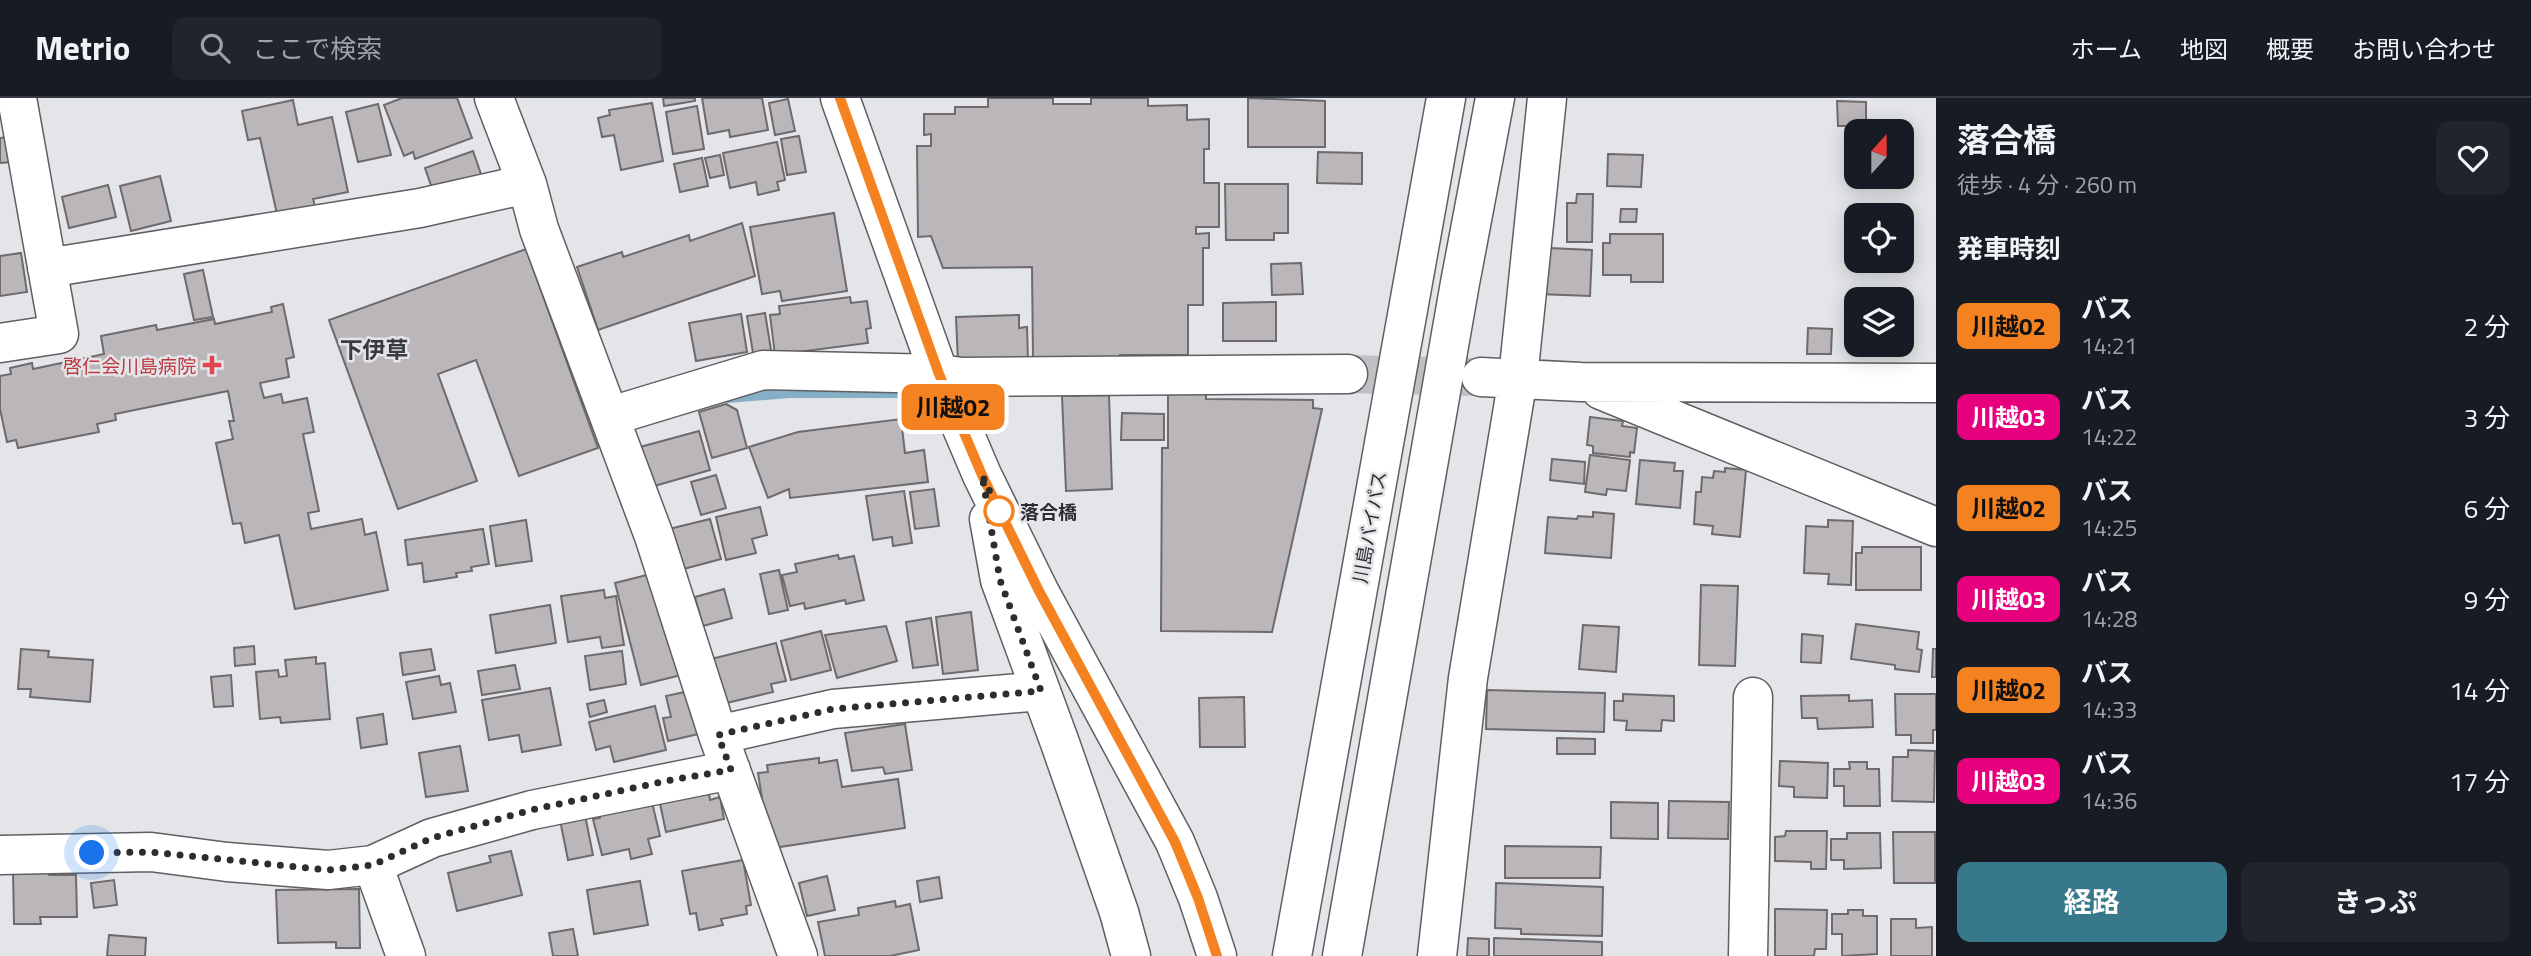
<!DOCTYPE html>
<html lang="ja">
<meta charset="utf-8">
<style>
body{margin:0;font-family:"Titillium Web","Noto Sans JP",sans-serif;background:#20242c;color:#f1f3f6;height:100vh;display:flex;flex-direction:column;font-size:26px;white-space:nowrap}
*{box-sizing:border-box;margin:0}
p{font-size:23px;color:#9ea1a6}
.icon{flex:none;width:38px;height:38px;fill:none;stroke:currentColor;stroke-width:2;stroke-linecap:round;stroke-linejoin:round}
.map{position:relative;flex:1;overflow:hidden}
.side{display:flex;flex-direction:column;background:#171b24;width:595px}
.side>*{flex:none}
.badge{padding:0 14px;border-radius:10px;font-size:24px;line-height:46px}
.needle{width:46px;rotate:21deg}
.buttons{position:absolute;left:1844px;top:21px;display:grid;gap:14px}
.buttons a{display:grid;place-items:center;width:70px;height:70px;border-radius:14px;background:#171b24;box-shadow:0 4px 18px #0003;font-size:35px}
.you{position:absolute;width:35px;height:35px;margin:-18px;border:5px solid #fff;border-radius:50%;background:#1a73e8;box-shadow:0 0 0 10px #1a73e833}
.map>.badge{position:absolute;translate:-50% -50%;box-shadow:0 0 0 4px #fff}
h2{padding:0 21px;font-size:26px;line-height:63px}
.round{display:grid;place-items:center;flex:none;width:74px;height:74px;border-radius:14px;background:#20242c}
.headline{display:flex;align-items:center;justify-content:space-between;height:119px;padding:0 21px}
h1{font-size:33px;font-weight:700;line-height:52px}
.cta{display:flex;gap:14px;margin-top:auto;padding:14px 21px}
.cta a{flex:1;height:80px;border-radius:14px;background:#37798b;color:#fff;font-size:28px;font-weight:700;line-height:80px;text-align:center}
.cta a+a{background:#20242c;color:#f1f3f6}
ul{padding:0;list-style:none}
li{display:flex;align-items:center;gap:21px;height:91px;padding:0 21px}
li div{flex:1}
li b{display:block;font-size:26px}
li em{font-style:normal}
li .badge{min-width:77px;font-weight:700;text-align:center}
header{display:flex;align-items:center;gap:42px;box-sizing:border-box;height:98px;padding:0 35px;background:#171b24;border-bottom:2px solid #363941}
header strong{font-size:33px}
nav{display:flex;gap:38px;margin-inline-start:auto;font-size:24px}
.search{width:490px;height:63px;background:#20242c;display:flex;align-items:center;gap:18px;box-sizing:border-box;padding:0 24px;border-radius:14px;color:#9ea1a6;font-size:26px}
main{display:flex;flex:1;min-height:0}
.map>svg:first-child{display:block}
</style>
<header>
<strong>Metrio</strong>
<div class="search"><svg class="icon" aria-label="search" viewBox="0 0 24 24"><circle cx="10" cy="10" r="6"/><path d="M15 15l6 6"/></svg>ここで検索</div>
<nav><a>ホーム</a><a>地図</a><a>概要</a><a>お問い合わせ</a></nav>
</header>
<main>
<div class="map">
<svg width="1936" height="858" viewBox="0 0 1936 858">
<rect width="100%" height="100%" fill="#e3e5e8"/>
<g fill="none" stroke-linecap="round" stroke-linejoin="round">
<path stroke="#85afc5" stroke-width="10" d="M728,300L790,295H917"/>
</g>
<path fill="#bab6b9" stroke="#6e6a6d" stroke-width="2" d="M402,0H457L472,40L415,61L413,54L404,58L384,7Z
M663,0H695V3L664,8Z
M702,0H762L768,32L730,39L729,32L708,36Z
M988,0H1053V6H1091V0H1148V8L1187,7V22L1209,21V51H1204V85H1219V129H1196V136L1209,135V150H1203V207H1188V257H1120V261H1033L1032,169L943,170L931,138L918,139L917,48H931V36L924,37V16H955V9H988Z
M1248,0L1325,3V49H1248Z
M788,1L795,33L775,37L769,5Z
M293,2L298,27L332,19L348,94L313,101L315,108L277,116L260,40L248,42L242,13Z
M1837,3L1866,4V28H1838Z
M652,5L663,63L621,72L614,37L602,39L598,20L610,17L609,12Z
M378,6L391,57L358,64L346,14Z
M697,8L704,51L673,56L666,14Z
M799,38L806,74L787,77L781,41Z
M9,39L12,64L0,65V40Z
M777,44L785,82L777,84L779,92L758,97L756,84L730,90L723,55Z
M473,53L482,79L434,96L425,70Z
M1318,54L1362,55V86L1317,85Z
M1608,56L1643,57L1641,89L1607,88Z
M720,57L724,77L710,80L705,60Z
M702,60L708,88L680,94L674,66Z
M160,78L171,123L131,133L120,88Z
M1225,86H1288V135H1274V142H1226Z
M108,87L116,119L69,130L62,99Z
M1577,96H1593L1592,144H1567V105H1576Z
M1621,111H1637L1636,124H1620Z
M834,115L847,193L782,203L780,193L762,196L750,129Z
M742,125L755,178L598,232L577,169L622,154L623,159L689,137L690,143Z
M1610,136H1663V184H1631V177H1603V145H1610Z
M1549,150L1592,152L1590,198L1538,196Z
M526,151L598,350L519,378L476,262L438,276L477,383L398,411L329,222Z
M21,155L27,194L0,198V158Z
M1301,165L1303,196L1272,197L1271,166Z
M203,172L213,219L194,222L184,176Z
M850,199L851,205L867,203L871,230L866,231L868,245L775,257L770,217L780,216L779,208Z
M1276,204V243H1223V205Z
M283,206L294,259L286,261L289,279L260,285L264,300L281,296L283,305L307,300L314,334L303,336L319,413L308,415L311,431L362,421L365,437L376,434L388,492L295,511L279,437L245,445L241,425L233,426L216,345L233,341L229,323H234L228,293L115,316L116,322L97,326L99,334L18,350L16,342L7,344L0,311V278L11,276L10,270L32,265L33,271L104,256L101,238L156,227L157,232L214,221L215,226L272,214L271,209Z
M765,215L772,258L754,261L747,218Z
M741,216L747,254L696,263L689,225Z
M1019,217V230L1027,229L1028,263L958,265L956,219Z
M1808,230L1832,231L1831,256H1807Z
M1168,295L1206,296V301L1313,302V310L1322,311L1272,534L1161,533L1162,350H1168Z
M1109,297L1112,391L1066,393L1062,298Z
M726,306L737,312L747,350L712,360L699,314Z
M1122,315L1164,316V342H1121Z
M1590,319L1623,323L1622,328L1637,330L1634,355L1630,354V359L1593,355V348L1587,347Z
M901,321L905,355L924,352L928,384L790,400L789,391L768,400L749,349L798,334Z
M699,333L710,372L651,389L640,349Z
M1590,357L1630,362L1626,393L1607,391L1606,397L1585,394Z
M1552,361L1585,364L1584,386L1550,382Z
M1640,362L1675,365L1674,373H1683L1680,410L1636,406Z
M1725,370L1746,372L1740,439L1712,436L1713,428L1694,426L1696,394H1701L1702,379L1713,380L1714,373L1725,374Z
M716,377L726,410L701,417L691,384Z
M934,391L939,428L915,431L910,394Z
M904,393L912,445L893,448L892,439L873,442L866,398Z
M760,409L767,437L752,441L756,455L726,462L716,419Z
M1593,414L1614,416L1611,460L1545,455L1548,419L1577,421L1578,418L1593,419Z
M710,421L721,461L680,472L669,431Z
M526,422L532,463L496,468L490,428Z
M1828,422L1853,423L1851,487L1828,486L1829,476L1804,475L1806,428L1828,429Z
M483,431L489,466L471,469L472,473L456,475L457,479L424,484L422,465L408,467L405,442Z
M1862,449H1921V492H1856V455H1862Z
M838,457L839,461L854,458L864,502L846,506L845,502L805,511L804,505L790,508L782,477L797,474L795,466Z
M779,472L788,512L769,516L760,476Z
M659,474L685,576L641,587L615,485Z
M1701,487L1738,488L1735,568L1699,567Z
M724,491L732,520L703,528L695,499Z
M604,492L605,500L616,498L624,547L602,550L600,539L568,544L561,498Z
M550,507L556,545L496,555L490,517Z
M971,514L978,572L943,576L936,519Z
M931,520L938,567L913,570L906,524Z
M1856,526L1919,534L1917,551L1922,552L1919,574L1895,571V567L1851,561Z
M1583,527L1619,529L1616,574L1579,571Z
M886,528L897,563L837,580L825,537Z
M821,533L831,572L791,582L781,543Z
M1802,536L1823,538L1821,565L1801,564Z
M776,545L786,583L771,586L773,594L722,606L711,561Z
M254,548L255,566L235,568L234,550Z
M21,551L49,553L48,559L93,562L90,604L30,599L31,591H18Z
M431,551L435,572L403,577L400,555Z
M1933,551H1936V579H1932Z
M622,553L626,586L590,592L585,558Z
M316,559V566L325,565L330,621L281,625L280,619L260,621L256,574L278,572L279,579L287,578L285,562Z
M515,567L520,591L482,597L478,573Z
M231,577L233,608L214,609L211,579Z
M439,578L441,587L450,585L456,614L413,621L406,584Z
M550,590L561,647L522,654L519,637L489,642L482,602Z
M694,592L703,635L668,643L663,620L671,619L666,598Z
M1487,592L1605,595L1604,634L1486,631Z
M1623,596L1674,598V623L1662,622L1661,633L1626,632L1627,623L1614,622V603H1623Z
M1895,596H1936V632H1933V645H1911V637H1896Z
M1849,597V603L1872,602L1873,629L1818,631L1817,620H1802L1801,598Z
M1244,599L1245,649H1200L1199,600Z
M604,602L607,614L590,619L587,606Z
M655,608L666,652L614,664L610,648L596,652L589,624Z
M383,616L387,646L361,650L357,620Z
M905,626L912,672L885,676L883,669L852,673L845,635Z
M1557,640L1595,641V656H1557Z
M460,648L468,693L426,699L419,655Z
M1908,652L1935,653L1934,704L1892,703L1893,659H1908Z
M819,660V665L837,662L842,689L898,681L905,730L773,750L768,719L765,720L758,675L768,674L767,667Z
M1780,663L1828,665L1827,700L1794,699V689L1779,688Z
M1849,664H1867V671H1879L1880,708H1844V688H1834V671H1850Z
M708,691L710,702L720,699L724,721L666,734L659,701Z
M651,700L660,738L648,741L652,756L631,761L629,751L602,757L593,721L600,720L598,711Z
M1669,703L1729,704L1728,741L1668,740Z
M1611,704L1658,705V741L1611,740Z
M585,717L593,757L568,762L560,722Z
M1786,733H1827L1826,771H1811V764L1775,763V739L1785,738Z
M1893,734H1935V785H1894Z
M1847,735H1880L1881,770L1844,771V762H1831V741H1847Z
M1505,748L1601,749L1600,780H1505Z
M511,753L522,797L457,813L448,775L491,764L489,758Z
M743,762L751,807L746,808L747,816L721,821L723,827L699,832L696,815L690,816L682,773Z
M48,772L49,777H76L77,819H40L41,826H14L13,773Z
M827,778L835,812L807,818L799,785Z
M939,779L942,800L920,804L917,783Z
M114,782L117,807L94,810L91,785Z
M640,783L648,827L594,836L587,792Z
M1496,785L1603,789L1602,838L1521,836V831L1495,830Z
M359,791L360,850H336V844L278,845L276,792Z
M895,803L896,809L910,806L919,852L890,858H825L818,824L859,817L858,810Z
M1775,811L1827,812L1826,851H1815L1814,858H1775Z
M1848,812H1863V818H1877V856L1842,858V836H1832V816H1848Z
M1891,821H1916V830L1932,829V858H1891Z
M573,831L578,858H553L549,835Z
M109,837L146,840L145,858H107Z
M1468,840L1489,841V858H1467Z
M1494,840L1602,844V858H1494Z"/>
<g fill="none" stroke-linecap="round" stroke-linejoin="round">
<path stroke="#bec0c3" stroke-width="38" stroke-dasharray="38 19" stroke-linecap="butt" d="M1348,276L1475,279"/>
<defs>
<path id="minor" d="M494,0L527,86L539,131L654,438L718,637L798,858
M840,0L939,276L982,377L1039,493L1175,744L1198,800L1217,858
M47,170L420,110L527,86
M0,245L59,236L17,0
M1481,279L1581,284L1936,285
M1601,292L1936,429
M611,318L763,272L939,276L962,279L1348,276
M989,421L1000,482L1060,645L1119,814L1131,858
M718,637L833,611L1041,593
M0,757L151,754L227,764L328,772L373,767L432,740L532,712L731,672
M373,767L406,858
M1437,858L1468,580L1518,280L1547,0
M1748,858L1753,599"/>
<path id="highway" d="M1292,858L1446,0
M1342,858L1460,185L1495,0"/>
</defs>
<use href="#minor" stroke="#5e5f63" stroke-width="41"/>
<use href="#highway" stroke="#5e5f63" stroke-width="41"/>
<use href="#minor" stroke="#fff" stroke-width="38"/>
<use href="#highway" stroke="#fff" stroke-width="38"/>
</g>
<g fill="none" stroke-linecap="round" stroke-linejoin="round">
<defs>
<path id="line" d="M840,0L939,276L982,377L1039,493L1175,744L1198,800L1217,858"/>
</defs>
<use href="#line" stroke="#fff" stroke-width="16"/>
<use href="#line" stroke="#f58220" stroke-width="10"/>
<path stroke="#2c2d2e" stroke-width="7" stroke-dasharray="0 12.6" d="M92,755L151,754L328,772L373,767L432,740L531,712L671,682L731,672L718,637L833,611L1041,593L1000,482L982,377L1004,423L999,413"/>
</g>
<path fill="#e0444e" stroke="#e3e5e8" stroke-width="2.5" d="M208.5 256.5h7v7h7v7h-7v7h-7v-7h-7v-7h7z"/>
<circle fill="#fff" stroke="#f58220" stroke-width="3.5" cx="999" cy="413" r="14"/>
<g text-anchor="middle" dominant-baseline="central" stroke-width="5" stroke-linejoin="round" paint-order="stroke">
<g font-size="19" fill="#be3a42" stroke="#e3e5e8" text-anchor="end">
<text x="196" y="267">啓仁会川島病院</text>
</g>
<g font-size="19" font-weight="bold" fill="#2c2d2e" stroke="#e3e5e8" text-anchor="start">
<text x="1020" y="413">落合橋</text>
</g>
<g font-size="19" fill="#2c2d2e" stroke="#e3e5e8">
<text transform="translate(1369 429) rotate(-80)">川島バイパス</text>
</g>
<g font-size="23" font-weight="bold" fill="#393b3e" stroke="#e3e5e8">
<text x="374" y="251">下伊草</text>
</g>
</g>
</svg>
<div class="buttons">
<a><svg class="needle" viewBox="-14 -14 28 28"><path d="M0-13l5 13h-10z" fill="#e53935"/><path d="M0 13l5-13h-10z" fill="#9ea1a6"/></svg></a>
<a><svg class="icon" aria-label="locate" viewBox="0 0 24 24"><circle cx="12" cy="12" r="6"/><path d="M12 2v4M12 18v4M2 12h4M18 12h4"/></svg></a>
<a><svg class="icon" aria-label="layers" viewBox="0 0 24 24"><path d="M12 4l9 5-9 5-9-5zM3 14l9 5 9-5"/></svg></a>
</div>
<div class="you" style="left:92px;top:755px"></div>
<b class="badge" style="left:953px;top:309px;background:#f58220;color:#111">川越02</b>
</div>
<section class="side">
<div class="headline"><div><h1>落合橋</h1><p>徒歩 · 4 分 · 260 m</p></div><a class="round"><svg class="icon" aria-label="heart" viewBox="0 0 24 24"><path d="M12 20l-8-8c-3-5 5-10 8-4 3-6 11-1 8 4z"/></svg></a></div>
<h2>発車時刻</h2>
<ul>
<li><span class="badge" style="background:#f58220;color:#111">川越02</span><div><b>バス</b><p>14:21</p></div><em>2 分</em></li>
<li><span class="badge" style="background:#e6007e;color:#fff">川越03</span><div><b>バス</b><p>14:22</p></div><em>3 分</em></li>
<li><span class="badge" style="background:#f58220;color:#111">川越02</span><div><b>バス</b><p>14:25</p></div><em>6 分</em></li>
<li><span class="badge" style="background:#e6007e;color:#fff">川越03</span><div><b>バス</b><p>14:28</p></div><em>9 分</em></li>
<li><span class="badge" style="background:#f58220;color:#111">川越02</span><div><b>バス</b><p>14:33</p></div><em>14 分</em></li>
<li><span class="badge" style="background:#e6007e;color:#fff">川越03</span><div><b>バス</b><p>14:36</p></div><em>17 分</em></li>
</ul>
<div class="cta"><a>経路</a><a>きっぷ</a></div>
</section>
</main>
